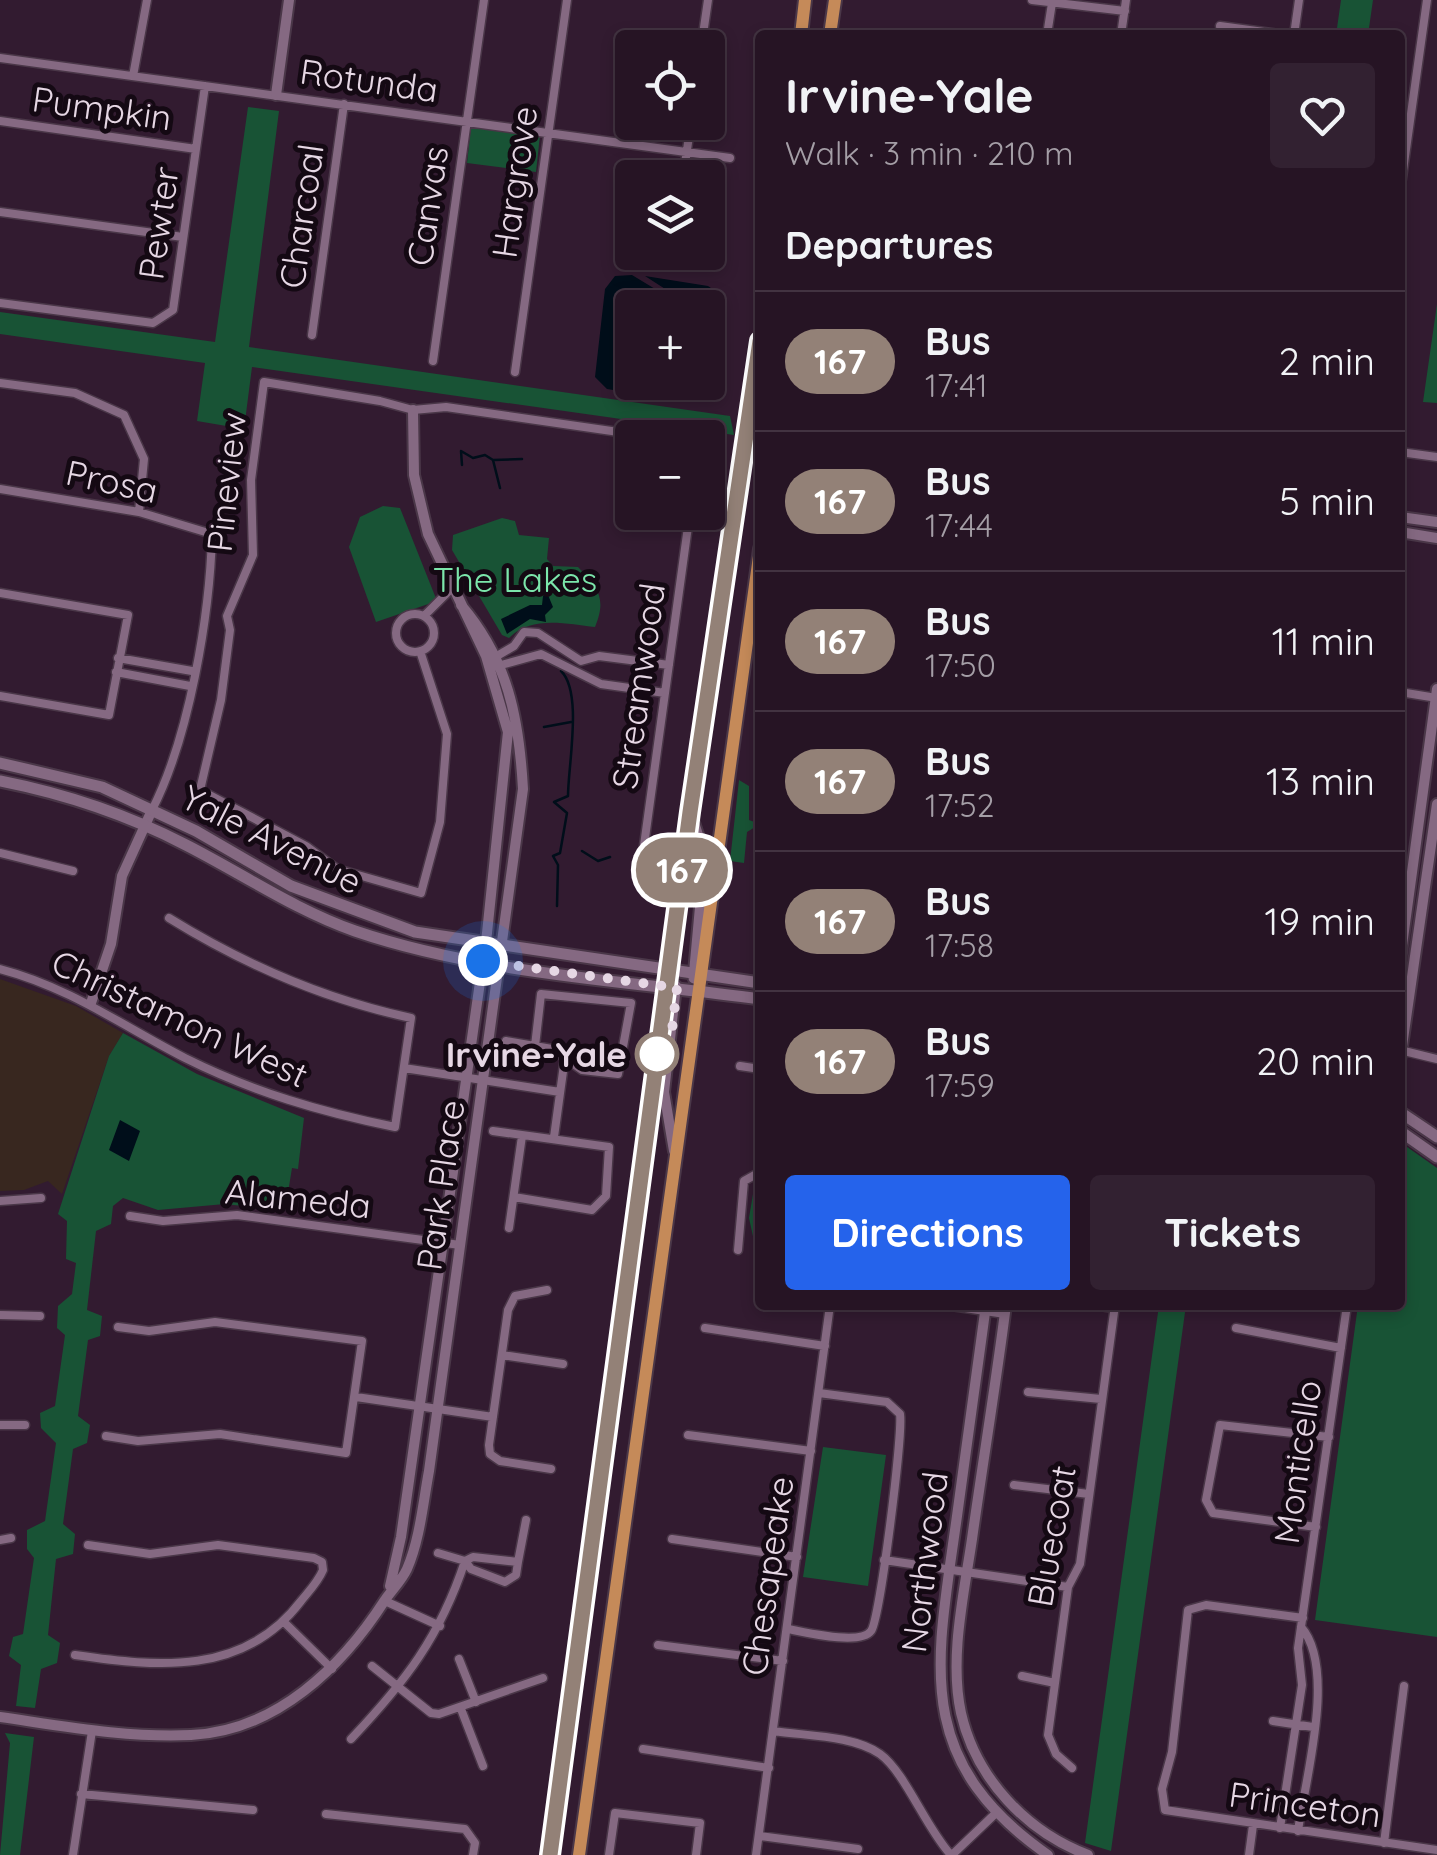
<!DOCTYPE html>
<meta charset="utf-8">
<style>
body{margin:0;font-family:Quicksand,sans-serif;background:#322131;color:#f1f3f6;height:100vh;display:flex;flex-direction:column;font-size:38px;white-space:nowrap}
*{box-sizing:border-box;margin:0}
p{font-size:32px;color:#a49ea6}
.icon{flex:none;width:55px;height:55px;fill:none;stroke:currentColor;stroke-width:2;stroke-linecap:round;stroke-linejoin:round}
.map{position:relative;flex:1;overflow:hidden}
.drawer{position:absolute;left:755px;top:30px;width:650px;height:1280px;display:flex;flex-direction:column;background:#261424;border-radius:10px;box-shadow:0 5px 15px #0003,0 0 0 2px #423341}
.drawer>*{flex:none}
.badge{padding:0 20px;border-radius:32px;font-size:35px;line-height:65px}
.buttons{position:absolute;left:615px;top:30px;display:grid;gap:20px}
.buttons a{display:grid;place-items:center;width:110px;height:110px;border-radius:10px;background:#261424;box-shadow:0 5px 15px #0003,0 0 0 2px #423341;font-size:50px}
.you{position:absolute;width:50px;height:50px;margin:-25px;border:8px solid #fff;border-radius:50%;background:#1a73e8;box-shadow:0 0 0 15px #1a73e833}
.map>.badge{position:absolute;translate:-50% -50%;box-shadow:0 0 0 5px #fff}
h2{padding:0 30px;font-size:38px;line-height:90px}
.round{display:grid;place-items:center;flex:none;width:105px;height:105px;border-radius:10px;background:#322131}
.head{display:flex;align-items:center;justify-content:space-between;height:170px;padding:0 30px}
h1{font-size:48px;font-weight:700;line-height:75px}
.action{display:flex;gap:20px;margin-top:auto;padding:20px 30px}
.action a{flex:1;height:115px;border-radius:10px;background:#2563eb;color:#fff;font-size:40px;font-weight:700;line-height:115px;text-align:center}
.action a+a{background:#322131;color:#f1f3f6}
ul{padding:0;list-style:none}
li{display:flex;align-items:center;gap:30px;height:140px;padding:0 30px;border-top:2px solid #423341}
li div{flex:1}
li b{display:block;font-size:38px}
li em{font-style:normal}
li .badge{min-width:110px;font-weight:700;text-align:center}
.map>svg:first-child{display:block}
</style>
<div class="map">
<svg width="1437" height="1855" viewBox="0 0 1437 1855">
<rect width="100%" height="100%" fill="#321b30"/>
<path fill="#38271f" d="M0,979L76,1006L123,1033L109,1056L62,1194L48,1181L24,1190L0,1191Z"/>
<path fill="#185335" d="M1341,0H1373L1368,35H1336Z
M248,107L279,111L249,347L730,416L734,435L252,367L244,429L197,421L205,363L0,334V312L215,342Z
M471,127L540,135L536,172L467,163Z
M1437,304V403L1423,402Z
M383,506L400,508L437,601L376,622L349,547L360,517Z
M502,518L515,521L519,535L549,538L547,559L553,566L578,567C598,588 607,598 595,627C567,624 531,615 509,638L502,635L452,550L453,535Z
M739,780L749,786V820L760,824L747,832L744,863L730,861Z
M123,1033L197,1074L304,1118L298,1169L292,1168L285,1211L225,1204L158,1210L123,1198L113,1206L111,1224L96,1231L87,1310L102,1316L100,1336L88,1340L78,1416L90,1425L87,1443L73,1449L63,1524L75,1534L73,1554L56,1559L48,1635L60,1643L57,1663L41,1669L35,1708L16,1706L21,1665L9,1656L13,1637L23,1634L34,1558L27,1549V1530L45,1521L56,1443L41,1428L40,1413L55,1406L65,1335L57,1328L58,1306L72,1294L76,1263L66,1259L67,1221L58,1214L109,1056Z
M1400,1142L1437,1168V1637L1315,1620L1358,1305H1400Z
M760,1183V1242L754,1241L749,1218L754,1188Z
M1159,1305H1186L1111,1851L1085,1843Z
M823,1447L886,1455L868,1586L803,1577Z
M5,1733L34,1737L20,1855H0L10,1743Z"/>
<path fill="#000e1a" d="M632,275L670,298L673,294L645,276L708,286L721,295L712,388L697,383L708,382V308H632V382L691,383L698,401H687L669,391L665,395L670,399L607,389L595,377L605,289L615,276Z
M548,595L553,607L545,615L546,622L530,619L507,634L501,619L530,605H542L543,596Z
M120,1120L140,1131L129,1161L109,1150Z"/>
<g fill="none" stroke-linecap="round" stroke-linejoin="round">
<path stroke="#000e1a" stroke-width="2.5" d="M462,465L461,451L473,458L485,455L493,460
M500,488L493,460L522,459
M544,727L571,722
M582,851L598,861L610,857
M557,906L558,865L553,856L560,853L567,813L554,802L568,796C568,766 583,692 561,671"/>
<defs>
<path id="minor" d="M1032,0L1125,11
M1220,26L1287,35
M1047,35L1052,3
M1121,35L1126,0
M1294,35L1299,0
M701,48L708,0
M0,58L730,158
M133,76L147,0
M0,121L196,149
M683,178L691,122
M1400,192L1427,0
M0,212L183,237
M0,303L153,323L173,310L205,86
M312,335L344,104
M433,361L484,0
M515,372L567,0
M0,383L75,393L124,415L144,459L139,512
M1400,452L1437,457
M0,489L139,512L212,534C210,615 189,738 152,810
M0,593L128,615L109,715L0,696
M396 633a19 19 0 1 1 38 0a19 19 0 1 1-38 0Z
M424,616L452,588
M420,651L447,734L440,822L421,893L337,869L306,846L200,790L221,700L230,630L227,616L253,555L251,480L264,382L380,401L413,410L446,407L660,438
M497,656L514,646L524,632L538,633L581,661L599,656L669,665
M118,658L192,671
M501,665L541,654L601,684L665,693
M116,672L190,686
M1400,692L1437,698
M0,853L73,871
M641,867L690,512
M0,969C69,987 123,1026 185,1058C253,1092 321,1112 395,1127L411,1018C323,999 245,965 169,918
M506,1041L552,1049L582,1070L618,1074L631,1003L541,994L535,1046
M1400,1050L1437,1059
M740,1066L760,1069
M404,1068L560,1092
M493,1131L609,1147L606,1196L592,1210L514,1197
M554,1137L565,1057
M0,1201L41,1198
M130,1216L163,1221L237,1215L460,1245
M509,1228L522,1136
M738,1250L744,1181L760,1172
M547,1290L515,1296L508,1310L489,1445L490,1454L500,1461L551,1469
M945,1305L1005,1314
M1093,1305L1114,1308
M0,1315L40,1316
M705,1328L825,1346
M1236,1328L1341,1348
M502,1355L563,1364
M1028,1392L1101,1399
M356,1397L493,1417
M0,1425H25
M688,1435L811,1451
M106,1436L138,1441L220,1434L346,1453L362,1341L215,1322L149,1331L118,1327
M1014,1485L1089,1494
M1316,1527L1213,1513L1206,1500L1220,1425L1329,1437
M672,1539L797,1557
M0,1540L11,1538
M438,1553L465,1561L471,1569L505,1582L516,1575L518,1562
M884,1560L1068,1587
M385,1601L440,1626
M1303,1618L1206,1605L1188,1610L1172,1752L1162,1789L1165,1810L1437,1850
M285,1623L332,1669
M788,1629C804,1632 860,1646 871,1631C880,1620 903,1434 900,1414L887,1402L819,1393
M658,1645L783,1661
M75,1655C158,1667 244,1676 301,1601C309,1591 318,1582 323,1570L322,1562L314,1558L218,1545L150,1554L88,1545
M459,1659L476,1702
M372,1666L431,1713L439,1714L543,1678
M1022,1676L1055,1683
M461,1709L483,1766
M1273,1721L1313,1727
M774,1731C805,1736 853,1735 880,1754C905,1772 926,1828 951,1855
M351,1739C405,1682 440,1637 465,1561L473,1557L518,1562L526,1520
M643,1749L769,1768
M1072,1768L1056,1754L1048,1735L1068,1587L1080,1564L1115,1305
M81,1794L253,1810
M326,1814L465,1829L475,1843L473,1855
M1280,1828L1302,1685L1298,1648L1347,1305
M1298,1831C1305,1780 1337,1668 1301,1627
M760,1836L858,1849
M1384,1843L1404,1686
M73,1855L92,1731
M609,1855L615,1813L700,1823L696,1855
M756,1855L830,1305
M952,1855L996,1813
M1249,1855L1253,1825"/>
<path id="tertiary" d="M276,95L289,0
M1400,517L1437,522
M1400,532L1437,538
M1400,960L1437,689
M91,1003L111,944L122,876L152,810
M1400,1060L1437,804
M674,1151L664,1092L676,986
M986,1305C976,1375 967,1446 957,1516C937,1661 910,1759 1048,1855
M1006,1305C996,1383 983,1461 972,1539C964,1594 949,1658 961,1713C976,1779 1027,1832 1088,1855
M390,1586L401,1537L487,933L508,732L486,656L428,534L414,475L413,410
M0,1717C63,1726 127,1738 191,1735C276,1731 342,1667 385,1600C392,1590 402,1580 407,1569C420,1539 423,1503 429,1471L523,789C519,718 508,660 461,605"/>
<path id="secondary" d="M0,763L102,787L196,831L291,886L415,932L760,983
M0,781C66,794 126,814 186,845C243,874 295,910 355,931C481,974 629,981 760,999
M690,812L705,858L694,978
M1400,1112L1437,1137
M1400,1131L1437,1157"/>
<path id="primary" d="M801,35L805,0
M830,35L835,0
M550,1855L690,812L760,341
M579,1855L760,549"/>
</defs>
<use href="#minor" stroke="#4a3748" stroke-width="11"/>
<use href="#tertiary" stroke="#4a3748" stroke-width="14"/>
<use href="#secondary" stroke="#4a3748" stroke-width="15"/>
<use href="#primary" stroke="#4a3748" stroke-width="16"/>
<use href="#minor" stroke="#856982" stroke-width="8"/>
<use href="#tertiary" stroke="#856982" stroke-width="10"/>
<use href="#secondary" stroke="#856982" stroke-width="11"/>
<use href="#primary" stroke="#c58a59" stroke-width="12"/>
</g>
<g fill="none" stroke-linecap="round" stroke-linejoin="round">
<defs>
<path id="line" d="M550,1855L690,812L760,341"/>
</defs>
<use href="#line" stroke="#fff" stroke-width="22"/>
<use href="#line" stroke="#938177" stroke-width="15"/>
<path stroke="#e6d7e4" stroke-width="10" stroke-dasharray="0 18" d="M483,961L677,988L668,1064L657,1054"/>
</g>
<circle fill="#fff" stroke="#938177" stroke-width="5" cx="657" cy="1054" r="20"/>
<g text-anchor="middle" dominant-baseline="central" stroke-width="10" stroke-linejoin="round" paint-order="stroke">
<g font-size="35" fill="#e6d7e4" stroke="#140913">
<text transform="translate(369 80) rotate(8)">Rotunda</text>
<text transform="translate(102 108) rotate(8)">Pumpkin</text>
<text transform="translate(514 182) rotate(-82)">Hargrove</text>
<text transform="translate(427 206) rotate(-82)">Canvas</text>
<text transform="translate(301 216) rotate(-82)">Charcoal</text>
<text transform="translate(158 223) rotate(-82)">Pewter</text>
<text transform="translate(112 481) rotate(12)">Prosa</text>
<text transform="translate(226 482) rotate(-84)">Pineview</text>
<text transform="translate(638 686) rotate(-82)">Streamwood</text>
<text transform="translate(272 839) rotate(27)">Yale Avenue</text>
<text transform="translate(180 1018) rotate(25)">Christamon West</text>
<text transform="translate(440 1185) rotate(-82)">Park Place</text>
<text transform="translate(298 1198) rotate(6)">Alameda</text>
<text transform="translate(1297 1462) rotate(-82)">Monticello</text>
<text transform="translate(1051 1536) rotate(-80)">Bluecoat</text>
<text transform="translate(924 1562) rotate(-83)">Northwood</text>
<text transform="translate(767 1576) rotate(-82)">Chesapeake</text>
<text transform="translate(1305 1804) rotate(8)">Princeton</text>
</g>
<g font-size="35" fill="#7ce6ab" stroke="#140913">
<text x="515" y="579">The Lakes</text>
</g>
<g font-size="35" font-weight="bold" fill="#e6d7e4" stroke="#140913" text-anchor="end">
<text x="627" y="1054">Irvine-Yale</text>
</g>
</g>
</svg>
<div class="buttons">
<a><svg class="icon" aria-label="locate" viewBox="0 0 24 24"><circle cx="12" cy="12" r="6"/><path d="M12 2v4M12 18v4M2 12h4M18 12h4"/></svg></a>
<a><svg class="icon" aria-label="layers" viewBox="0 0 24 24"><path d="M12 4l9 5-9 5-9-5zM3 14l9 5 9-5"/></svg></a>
<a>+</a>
<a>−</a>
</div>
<div class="you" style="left:483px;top:961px"></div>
<b class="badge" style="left:682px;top:870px;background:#938177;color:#fff">167</b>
<section class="drawer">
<div class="head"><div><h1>Irvine-Yale</h1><p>Walk · 3 min · 210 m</p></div><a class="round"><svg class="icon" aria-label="heart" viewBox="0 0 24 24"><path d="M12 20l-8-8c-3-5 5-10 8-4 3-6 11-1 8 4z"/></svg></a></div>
<h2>Departures</h2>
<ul>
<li><span class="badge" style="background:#938177;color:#fff">167</span><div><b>Bus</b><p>17:41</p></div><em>2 min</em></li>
<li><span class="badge" style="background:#938177;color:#fff">167</span><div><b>Bus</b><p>17:44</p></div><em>5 min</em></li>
<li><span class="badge" style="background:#938177;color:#fff">167</span><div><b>Bus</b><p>17:50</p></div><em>11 min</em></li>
<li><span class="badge" style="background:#938177;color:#fff">167</span><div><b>Bus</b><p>17:52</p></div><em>13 min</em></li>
<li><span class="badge" style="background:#938177;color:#fff">167</span><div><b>Bus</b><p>17:58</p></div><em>19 min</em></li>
<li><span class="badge" style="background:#938177;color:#fff">167</span><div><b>Bus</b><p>17:59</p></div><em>20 min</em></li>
</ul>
<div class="action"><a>Directions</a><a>Tickets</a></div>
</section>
</div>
